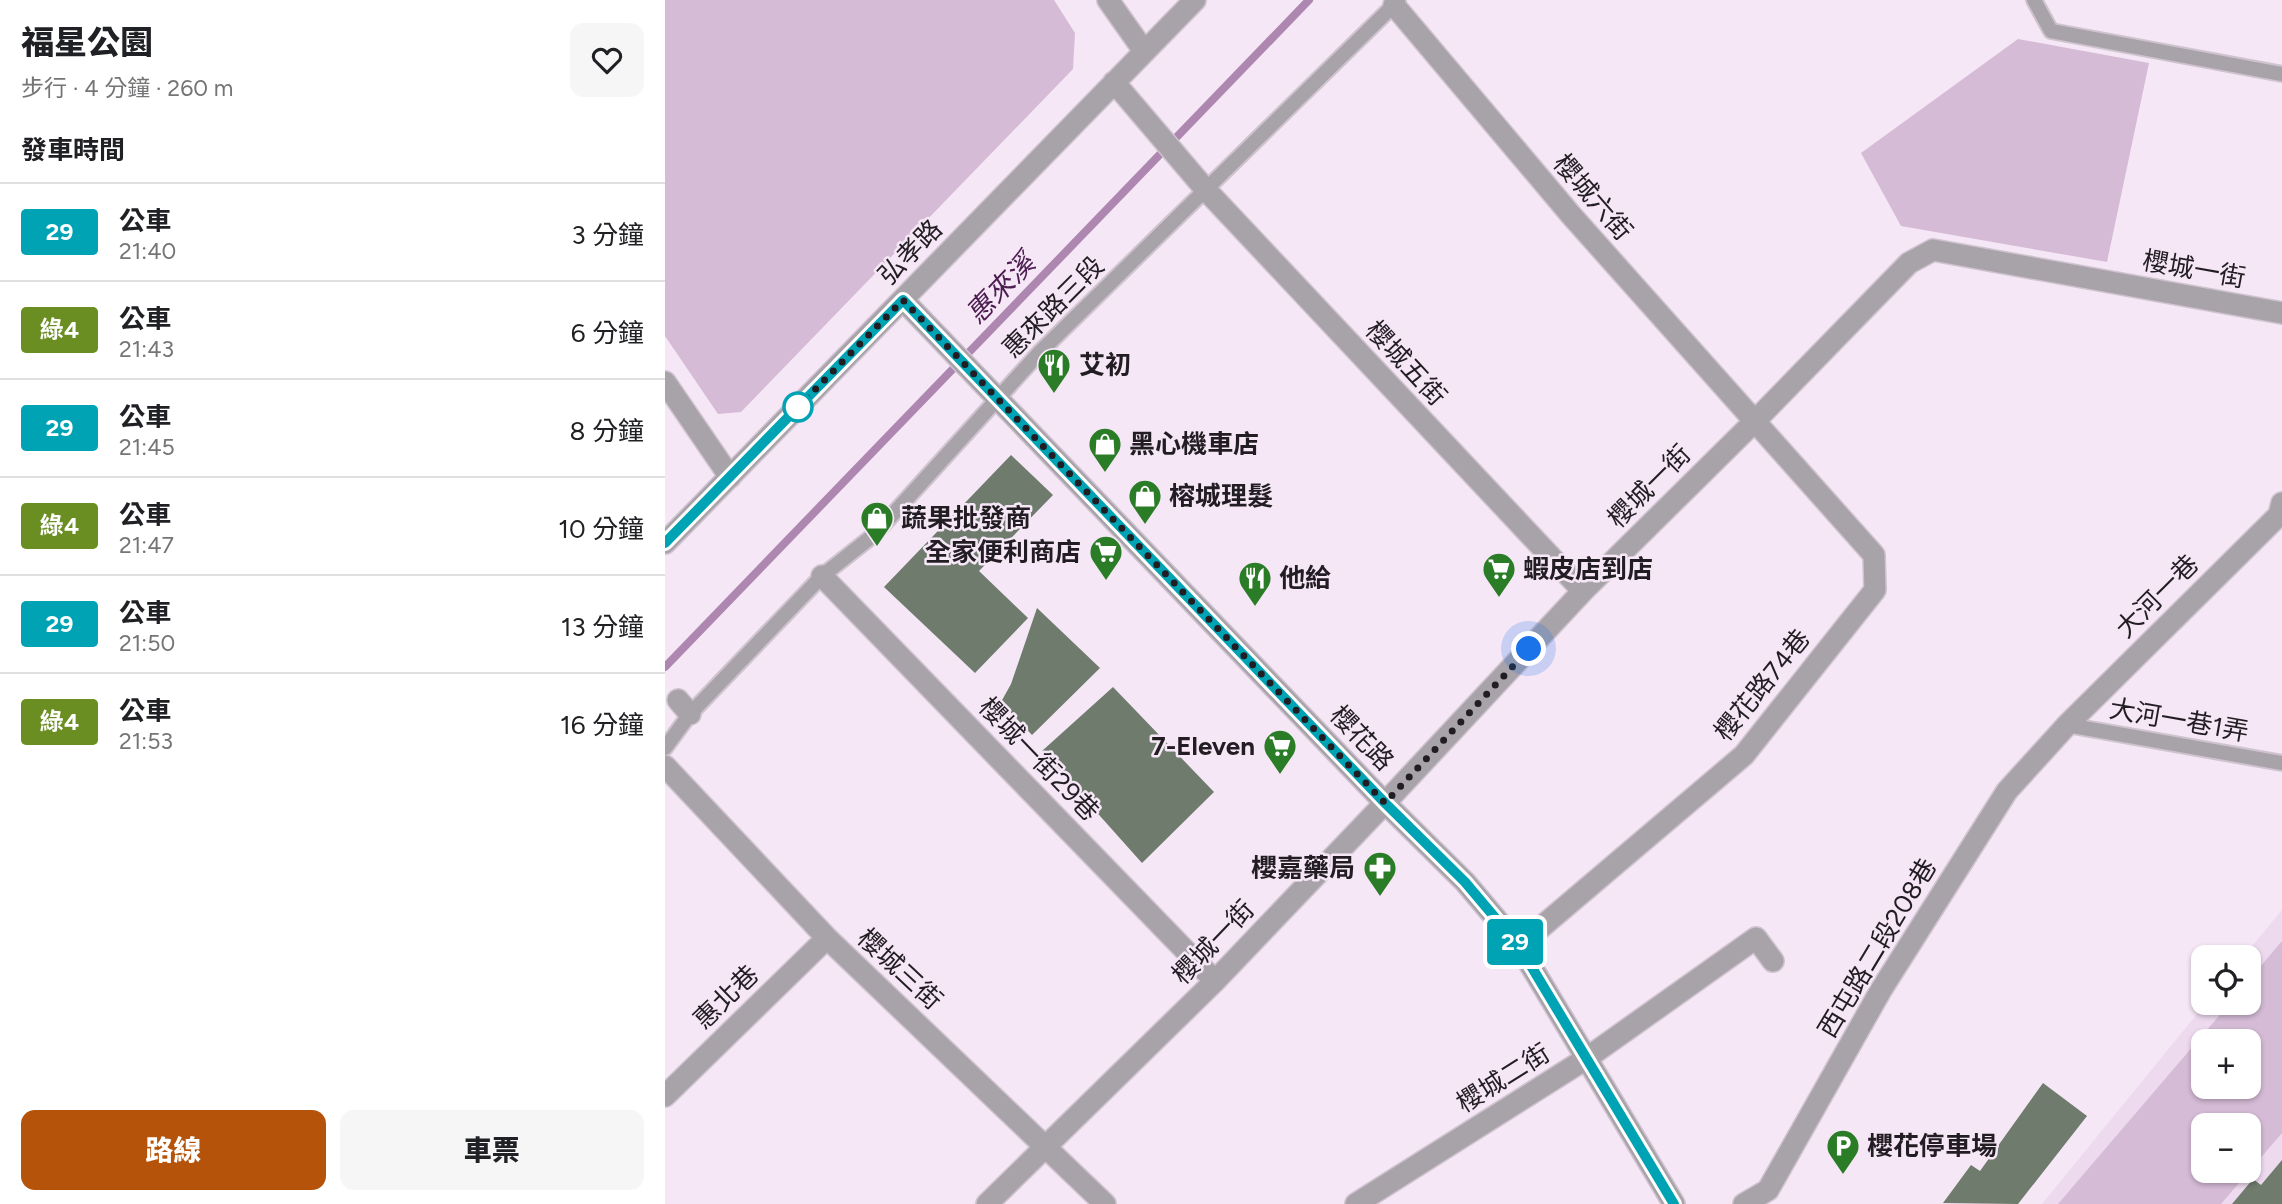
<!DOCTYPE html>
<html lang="zh-TW">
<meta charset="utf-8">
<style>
body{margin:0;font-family:Figtree,"Noto Sans TC",sans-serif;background:#f6f6f6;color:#202124;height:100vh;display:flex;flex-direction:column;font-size:26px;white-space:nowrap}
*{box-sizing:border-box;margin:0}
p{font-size:23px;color:#757577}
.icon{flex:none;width:38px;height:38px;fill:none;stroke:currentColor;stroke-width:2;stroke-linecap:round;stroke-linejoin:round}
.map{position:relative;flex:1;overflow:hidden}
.panel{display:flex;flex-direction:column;background:#fff;width:665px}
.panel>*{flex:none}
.badge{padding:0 14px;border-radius:5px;font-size:24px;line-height:46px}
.fabs{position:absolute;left:1526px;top:945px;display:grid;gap:14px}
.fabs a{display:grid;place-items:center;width:70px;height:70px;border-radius:14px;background:#fff;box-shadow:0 2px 5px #0004;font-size:35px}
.you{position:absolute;width:35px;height:35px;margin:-18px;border:5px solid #fff;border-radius:50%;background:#1a73e8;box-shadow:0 0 0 10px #1a73e833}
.map>.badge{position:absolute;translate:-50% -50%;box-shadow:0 0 0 4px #fff}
h2{padding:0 21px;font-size:26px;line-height:63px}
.round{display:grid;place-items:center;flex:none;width:74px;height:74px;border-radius:14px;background:#f6f6f6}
.headline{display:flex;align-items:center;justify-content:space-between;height:119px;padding:0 21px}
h1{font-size:33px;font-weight:800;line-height:52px}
.button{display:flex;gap:14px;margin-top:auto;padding:14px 21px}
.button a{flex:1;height:80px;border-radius:14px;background:#b45309;color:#fff;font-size:28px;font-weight:800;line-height:80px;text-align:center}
.button a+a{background:#f6f6f6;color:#202124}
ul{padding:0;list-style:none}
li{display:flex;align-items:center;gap:21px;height:98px;padding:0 21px;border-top:2px solid #e0e0e0}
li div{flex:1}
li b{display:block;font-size:26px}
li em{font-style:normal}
li .badge{min-width:77px;font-weight:700;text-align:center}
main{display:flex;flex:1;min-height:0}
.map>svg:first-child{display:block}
</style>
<main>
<section class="panel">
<div class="headline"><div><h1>福星公園</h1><p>步行 · 4 分鐘 · 260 m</p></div><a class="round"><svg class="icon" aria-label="heart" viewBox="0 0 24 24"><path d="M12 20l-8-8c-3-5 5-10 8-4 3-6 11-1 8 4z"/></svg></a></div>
<h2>發車時間</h2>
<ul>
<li><span class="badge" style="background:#00a3b4;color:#fff">29</span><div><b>公車</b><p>21:40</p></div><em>3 分鐘</em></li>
<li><span class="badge" style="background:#6b8e23;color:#fff">綠4</span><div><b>公車</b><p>21:43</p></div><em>6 分鐘</em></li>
<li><span class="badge" style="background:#00a3b4;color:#fff">29</span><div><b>公車</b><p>21:45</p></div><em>8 分鐘</em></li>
<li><span class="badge" style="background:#6b8e23;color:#fff">綠4</span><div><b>公車</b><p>21:47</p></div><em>10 分鐘</em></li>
<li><span class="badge" style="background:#00a3b4;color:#fff">29</span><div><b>公車</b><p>21:50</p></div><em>13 分鐘</em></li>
<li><span class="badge" style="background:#6b8e23;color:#fff">綠4</span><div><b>公車</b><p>21:53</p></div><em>16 分鐘</em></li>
</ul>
<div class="button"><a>路線</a><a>車票</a></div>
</section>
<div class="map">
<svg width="1617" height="1204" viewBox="0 0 1617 1204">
<rect width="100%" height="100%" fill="#f5e7f6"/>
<path fill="#eddaef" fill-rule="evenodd" d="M1617,910V1204H1377L1541,1003H1584V957H1578ZM1538,1041H1584V1087H1538ZM1538,1125H1584V1171H1538Z"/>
<path fill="#d5bbd6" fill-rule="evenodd" d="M0,0H389L410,33L408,69L76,412L53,414L0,336Z
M1353,39L1484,63L1442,262L1236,226L1196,153Z
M1617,941V1133L1556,1204H1393L1565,1003H1584V980ZM1584,1041V1087H1538V1041ZM1584,1125V1171H1538V1125Z"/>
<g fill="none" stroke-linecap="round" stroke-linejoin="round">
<path stroke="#ae87b1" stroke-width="8" d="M0,667L644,0"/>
</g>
<path fill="#6e7b6d" d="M346,455L388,495L314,571L363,618L310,673L219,587Z
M372,608L435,668L367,735L336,702L346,684Z
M448,687L549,792L477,863L377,751Z
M1378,1083L1422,1116L1353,1204L1278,1203L1306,1165L1315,1171Z
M1617,1160V1204H1567L1588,1179L1596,1185Z"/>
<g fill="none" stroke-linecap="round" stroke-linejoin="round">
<defs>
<path id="service" d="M1369,0L1386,31L1617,74
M1402,725L1617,763
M0,748L25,714L157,576L210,534L375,352L733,1"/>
<path id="minor" d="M443,0L479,51
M729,5L906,215L1209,555L1210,590L1079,755L854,946
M449,82L541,190L918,591
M238,300L720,803L800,882L854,946L1009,1204
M0,382L65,477
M0,543L530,0
M157,576L550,981
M13,700L25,714
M0,766L162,938L440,1204
M0,1096L162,938
M322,1204L550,981L720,803L918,591L1090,421L1244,263L1268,250L1617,313
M691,1204L922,1058L1091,938L1108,961
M1079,1204L1103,1190L1216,990L1342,791L1402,725L1614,515L1617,503"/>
</defs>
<use href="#service" stroke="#cfc3d0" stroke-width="18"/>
<use href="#minor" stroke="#cfc3d0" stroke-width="24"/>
<use href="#service" stroke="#a8a2a9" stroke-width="14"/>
<use href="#minor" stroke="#a8a2a9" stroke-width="21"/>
</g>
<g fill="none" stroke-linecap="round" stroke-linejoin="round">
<defs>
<path id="line" d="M0,543L238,300L720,803L800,882L854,946L1009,1204"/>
</defs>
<use href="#line" stroke="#fff" stroke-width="16"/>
<use href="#line" stroke="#00a3b4" stroke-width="10"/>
<path stroke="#221d23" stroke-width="7" stroke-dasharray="0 12.6" d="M133,407L238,300L720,803L864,649"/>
</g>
<defs>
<symbol id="restaurant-pin" viewBox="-11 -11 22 30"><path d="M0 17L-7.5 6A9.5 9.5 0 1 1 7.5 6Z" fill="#2b7c26" stroke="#f5e7f6"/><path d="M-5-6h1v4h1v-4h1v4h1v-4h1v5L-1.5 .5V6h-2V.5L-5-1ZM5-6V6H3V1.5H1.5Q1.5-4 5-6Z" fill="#fff"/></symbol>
<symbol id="shop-pin" viewBox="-11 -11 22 30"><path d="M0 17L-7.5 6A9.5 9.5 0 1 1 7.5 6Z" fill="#2b7c26" stroke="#f5e7f6"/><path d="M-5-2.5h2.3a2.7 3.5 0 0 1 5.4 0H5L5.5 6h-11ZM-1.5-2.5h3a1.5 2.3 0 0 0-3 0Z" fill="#fff"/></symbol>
<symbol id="supermarket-pin" viewBox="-11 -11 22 30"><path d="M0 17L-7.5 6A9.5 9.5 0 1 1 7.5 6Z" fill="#2b7c26" stroke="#f5e7f6"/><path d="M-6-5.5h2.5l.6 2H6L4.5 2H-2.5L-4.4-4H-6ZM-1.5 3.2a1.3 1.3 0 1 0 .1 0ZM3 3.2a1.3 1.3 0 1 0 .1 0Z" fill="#fff"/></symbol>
<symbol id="pharmacy-pin" viewBox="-11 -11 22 30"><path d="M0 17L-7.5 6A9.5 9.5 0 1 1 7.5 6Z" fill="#2b7c26" stroke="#f5e7f6"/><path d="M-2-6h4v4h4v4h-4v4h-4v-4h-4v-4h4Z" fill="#fff"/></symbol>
<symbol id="parking-pin" viewBox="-11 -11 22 30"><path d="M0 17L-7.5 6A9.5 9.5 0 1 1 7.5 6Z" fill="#2b7c26" stroke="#f5e7f6"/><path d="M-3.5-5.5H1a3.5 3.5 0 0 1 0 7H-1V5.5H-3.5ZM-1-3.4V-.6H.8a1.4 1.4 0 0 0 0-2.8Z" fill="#fff"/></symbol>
</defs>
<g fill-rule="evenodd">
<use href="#restaurant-pin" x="370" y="346" width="38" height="52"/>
<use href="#shop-pin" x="421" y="425" width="38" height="52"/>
<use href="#shop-pin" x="461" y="477" width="38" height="52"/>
<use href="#shop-pin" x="193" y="499" width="38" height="52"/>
<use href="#supermarket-pin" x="422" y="533" width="38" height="52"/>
<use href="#supermarket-pin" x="815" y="550" width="38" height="52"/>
<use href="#restaurant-pin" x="571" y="559" width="38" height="52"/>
<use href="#supermarket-pin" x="596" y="727" width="38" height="52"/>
<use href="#pharmacy-pin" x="696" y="849" width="38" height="52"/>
<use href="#parking-pin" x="1159" y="1127" width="38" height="52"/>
</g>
<circle fill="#fff" stroke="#00a3b4" stroke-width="3.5" cx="133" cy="407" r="14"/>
<g text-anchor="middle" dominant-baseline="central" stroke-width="5" stroke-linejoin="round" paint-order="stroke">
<g font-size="26" fill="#221d23" stroke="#f5e7f6">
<text transform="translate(928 197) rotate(49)">櫻城六街</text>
<text transform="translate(245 252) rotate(-46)">弘孝路</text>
<text transform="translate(1529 269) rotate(10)">櫻城一街</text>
<text transform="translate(388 307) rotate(-45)">惠來路三段</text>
<text transform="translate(741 363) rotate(47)">櫻城五街</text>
<text transform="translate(984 486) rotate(-45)">櫻城一街</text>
<text transform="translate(1492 596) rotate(-45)">大河一巷</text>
<text transform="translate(1097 685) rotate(-51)">櫻花路74巷</text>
<text transform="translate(1514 720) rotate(10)">大河一巷1弄</text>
<text transform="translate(697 738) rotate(46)">櫻花路</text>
<text transform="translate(374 759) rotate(46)">櫻城一街29巷</text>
<text transform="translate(548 942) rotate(-46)">櫻城一街</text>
<text transform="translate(1212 948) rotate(-59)">西屯路二段208巷</text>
<text transform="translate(235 969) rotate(43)">櫻城三街</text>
<text transform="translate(61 997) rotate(-44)">惠北巷</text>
<text transform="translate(838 1078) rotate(-32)">櫻城二街</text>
</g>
<g font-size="26" font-weight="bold" fill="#221d23" stroke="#f5e7f6" text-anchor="start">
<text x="414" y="365">艾初</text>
<text x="464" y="444">黑心機車店</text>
<text x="504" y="496">榕城理髮</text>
<text x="236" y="518">蔬果批發商</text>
<text x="416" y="552" text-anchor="end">全家便利商店</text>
<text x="858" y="569">蝦皮店到店</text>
<text x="614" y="578">他給</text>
<text x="590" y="746" text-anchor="end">7-Eleven</text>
<text x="690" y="868" text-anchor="end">櫻嘉藥局</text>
<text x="1202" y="1146">櫻花停車場</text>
</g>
<g font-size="28" font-style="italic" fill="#4d1c51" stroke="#f5e7f6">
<text transform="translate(335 288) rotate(-46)">惠來溪</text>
</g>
</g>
</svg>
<div class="fabs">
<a><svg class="icon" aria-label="locate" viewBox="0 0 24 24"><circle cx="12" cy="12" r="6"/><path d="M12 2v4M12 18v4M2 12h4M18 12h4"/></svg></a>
<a>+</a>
<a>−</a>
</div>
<div class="you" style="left:864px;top:649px"></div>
<b class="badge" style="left:850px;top:942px;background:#00a3b4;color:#fff">29</b>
</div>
</main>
